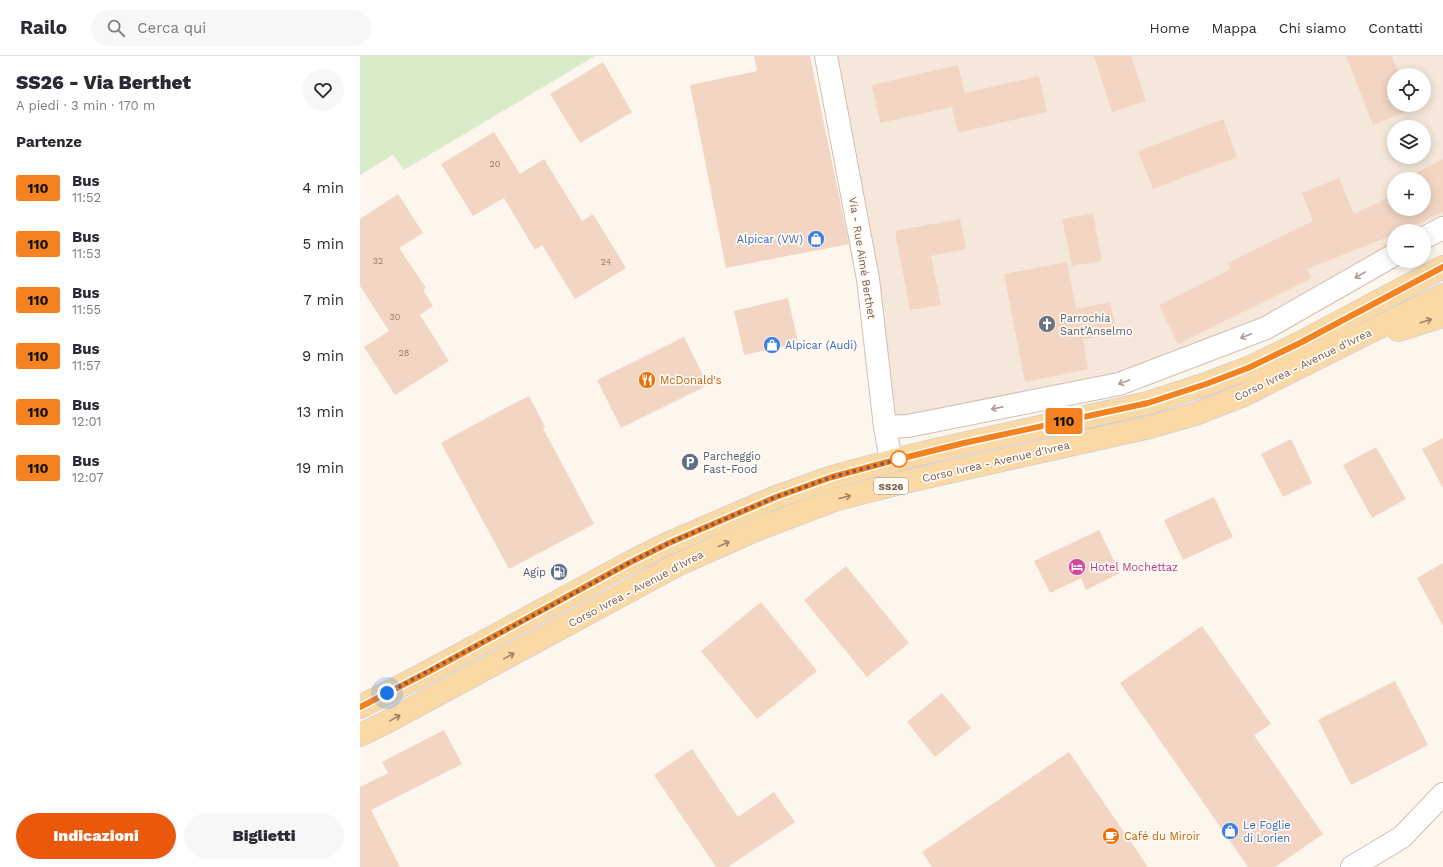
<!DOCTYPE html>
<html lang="it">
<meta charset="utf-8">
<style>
body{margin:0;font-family:"Work Sans",sans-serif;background:#f7f7f7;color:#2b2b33;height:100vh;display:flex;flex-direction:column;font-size:15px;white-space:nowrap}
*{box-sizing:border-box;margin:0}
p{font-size:13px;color:#7c7c81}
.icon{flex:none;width:22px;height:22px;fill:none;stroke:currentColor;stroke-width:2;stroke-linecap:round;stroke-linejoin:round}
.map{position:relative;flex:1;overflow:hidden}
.panel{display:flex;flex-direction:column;background:#fff;width:360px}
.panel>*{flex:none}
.badge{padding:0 8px;border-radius:3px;font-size:14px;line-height:26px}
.tools{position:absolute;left:1027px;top:12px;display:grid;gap:8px}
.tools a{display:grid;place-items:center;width:44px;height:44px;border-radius:50%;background:#fff;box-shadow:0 2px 10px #0003;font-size:20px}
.you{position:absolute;width:20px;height:20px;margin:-10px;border:3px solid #fff;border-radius:50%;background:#1a73e8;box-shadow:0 0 0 6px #1a73e833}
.map>.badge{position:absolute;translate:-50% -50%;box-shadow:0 0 0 2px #fff}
h2{padding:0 16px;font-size:15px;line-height:36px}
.round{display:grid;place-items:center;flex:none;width:42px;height:42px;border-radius:21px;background:#f7f7f7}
.headline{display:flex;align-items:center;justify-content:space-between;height:68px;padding:0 16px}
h1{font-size:19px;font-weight:800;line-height:30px}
.cta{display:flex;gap:8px;margin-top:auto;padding:8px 16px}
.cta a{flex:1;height:46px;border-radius:24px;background:#ea580c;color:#fff;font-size:16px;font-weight:800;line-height:46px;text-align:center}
.cta a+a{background:#f7f7f7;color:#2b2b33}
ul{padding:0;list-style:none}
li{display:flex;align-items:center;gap:12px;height:56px;padding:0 16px}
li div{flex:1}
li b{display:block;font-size:15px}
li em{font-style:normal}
li .badge{min-width:44px;font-weight:700;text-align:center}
header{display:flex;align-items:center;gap:24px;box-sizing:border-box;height:56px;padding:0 20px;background:#fff;border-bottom:1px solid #e1e1e2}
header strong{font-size:19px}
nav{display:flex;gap:22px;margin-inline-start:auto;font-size:14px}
.search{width:280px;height:36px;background:#f7f7f7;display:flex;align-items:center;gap:10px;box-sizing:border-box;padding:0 14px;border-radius:22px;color:#7c7c81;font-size:15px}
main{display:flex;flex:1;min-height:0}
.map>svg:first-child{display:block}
</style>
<header>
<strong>Railo</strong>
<div class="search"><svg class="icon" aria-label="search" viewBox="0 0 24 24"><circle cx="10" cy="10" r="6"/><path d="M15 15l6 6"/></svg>Cerca qui</div>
<nav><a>Home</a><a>Mappa</a><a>Chi siamo</a><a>Contatti</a></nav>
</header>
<main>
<section class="panel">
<div class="headline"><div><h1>SS26 - Via Berthet</h1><p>A piedi · 3 min · 170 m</p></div><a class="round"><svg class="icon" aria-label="heart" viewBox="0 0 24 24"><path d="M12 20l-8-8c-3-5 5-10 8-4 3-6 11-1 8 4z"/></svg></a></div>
<h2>Partenze</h2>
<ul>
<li><span class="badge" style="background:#f58220;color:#111">110</span><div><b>Bus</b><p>11:52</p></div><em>4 min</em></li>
<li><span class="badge" style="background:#f58220;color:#111">110</span><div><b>Bus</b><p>11:53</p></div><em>5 min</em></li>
<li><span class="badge" style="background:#f58220;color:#111">110</span><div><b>Bus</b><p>11:55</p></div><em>7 min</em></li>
<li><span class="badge" style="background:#f58220;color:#111">110</span><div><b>Bus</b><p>11:57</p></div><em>9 min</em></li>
<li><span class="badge" style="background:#f58220;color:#111">110</span><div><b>Bus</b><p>12:01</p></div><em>13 min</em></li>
<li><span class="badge" style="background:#f58220;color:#111">110</span><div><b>Bus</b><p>12:07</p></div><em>19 min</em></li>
</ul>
<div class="cta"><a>Indicazioni</a><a>Biglietti</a></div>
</section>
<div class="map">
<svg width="1083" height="811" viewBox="0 0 1083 811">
<rect width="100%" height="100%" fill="#fdf6ec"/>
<path fill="#f5e8da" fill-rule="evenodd" d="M466,0H1083V172L1064,175H1034V199L794,315L525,371ZM1034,19H1064V49H1034ZM1034,71H1064V101H1034ZM1034,123H1064V153H1034Z"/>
<path fill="#d8ecc9" d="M0,0H235L44,114L33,99L0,119Z"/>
<path fill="#f3d5c3" d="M394,0H450L489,188L366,212L330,29L397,15Z
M734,0H771L786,45L752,56Z
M986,0H1032L1039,19H1034V49H1051L1052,53L1013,69Z
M243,6L272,56L220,87L190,38Z
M598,9L605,37L679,20L687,56L598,77L592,51L520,67L512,29Z
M863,63L877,101L793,133L778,95Z
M134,76L160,118L184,103L222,165L233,158L266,212L215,243L182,189L175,194L144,142L113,160L81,108Z
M1083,103V156L1044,175H1034V180L1033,179L947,213L952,222L818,288L799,249L871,213L868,207L953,165L942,137L979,122L994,158L1034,139V153H1064V123H1058L1055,117Z
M38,138L63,177L39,192L66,232L63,234L73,250L60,259L89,305L35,339L4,291L29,275L0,230V163Z
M733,157L742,205L712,210L702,163Z
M600,163L606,193L571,200L581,249L550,254L535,175Z
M707,206L716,253L750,246L757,277L723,284L728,313L665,326L644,218Z
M428,242L438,287L384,299L374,255Z
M324,281L348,329L261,372L237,324Z
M169,340L185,371L183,372L234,468L149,513L81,387L132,359Z
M1083,382V432L1062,393Z
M931,383L952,427L923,441L901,398Z
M1016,391L1046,443L1012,462L983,409Z
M854,441L873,481L823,504L804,464Z
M739,474L760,517L726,534L721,522L690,537L674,505Z
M1083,507V570L1057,522Z
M486,510L549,587L507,621L444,544Z
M401,546L457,615L397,663L341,595Z
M842,570L911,668L894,679L963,778L915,811H888L760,627Z
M1035,625L1068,689L991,729L958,664Z
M582,637L611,672L575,701L547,666Z
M84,674L102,708L11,754L40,811H0V731L28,717L22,706Z
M332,693L378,761L414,736L435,766L368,811H356L294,719Z
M709,696L788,811H572L562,796Z"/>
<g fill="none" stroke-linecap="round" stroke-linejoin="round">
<defs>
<path id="minor" d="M466,0L508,223L525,371L531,405
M1064,182L1083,172
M525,371L548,370L759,328L906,272L1034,199
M992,811L1042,781L1083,738"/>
<path id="major" d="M1038,274L1083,260
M0,651L68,616L269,507L309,487L416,441L472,421L531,405L580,393L788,347L846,328L888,312L938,288L1083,211
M0,679L23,668L319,508L398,473L477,443L544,426L790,371L835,358L884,339L1083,239"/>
</defs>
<use href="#minor" stroke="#d1beb0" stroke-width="24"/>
<use href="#major" stroke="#dad1cd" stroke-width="24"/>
<use href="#minor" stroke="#fff" stroke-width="22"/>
<use href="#major" stroke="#fbd9a5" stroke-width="22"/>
</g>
<defs><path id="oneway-shaft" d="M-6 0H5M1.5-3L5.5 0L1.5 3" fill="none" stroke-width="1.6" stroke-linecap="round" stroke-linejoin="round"/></defs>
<g stroke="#af9d94">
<use href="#oneway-shaft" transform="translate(1000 219) rotate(150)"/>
<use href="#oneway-shaft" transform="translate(886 280) rotate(159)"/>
<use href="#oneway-shaft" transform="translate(764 326) rotate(160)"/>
<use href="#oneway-shaft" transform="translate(637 352) rotate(169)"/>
</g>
<g stroke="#a18267">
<use href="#oneway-shaft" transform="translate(1066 265) rotate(-18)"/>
<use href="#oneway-shaft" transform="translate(485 441) rotate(-14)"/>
<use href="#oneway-shaft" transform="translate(364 488) rotate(-24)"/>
<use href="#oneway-shaft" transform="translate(149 600) rotate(-29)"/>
<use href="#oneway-shaft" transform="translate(35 662) rotate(-29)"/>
</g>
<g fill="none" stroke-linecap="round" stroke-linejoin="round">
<defs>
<path id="line" d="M0,651L68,616L269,507L309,487L416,441L472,421L531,405L604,387L788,347L846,328L888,312L938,288L1083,211"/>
</defs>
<use href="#line" stroke="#fff" stroke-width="9"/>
<use href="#line" stroke="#f58220" stroke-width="6"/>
<path stroke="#7a5c4d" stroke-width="4" stroke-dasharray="0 7.2" d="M27,637L180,556L269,507L309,487L416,441L472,421L540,403H539"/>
</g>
<defs>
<symbol id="shop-disc" viewBox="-11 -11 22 22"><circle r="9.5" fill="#3f7fe0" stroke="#fffaf3"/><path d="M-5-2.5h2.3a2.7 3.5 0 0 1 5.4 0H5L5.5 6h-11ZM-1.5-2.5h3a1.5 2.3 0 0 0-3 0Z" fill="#fff"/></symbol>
<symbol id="church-disc" viewBox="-11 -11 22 22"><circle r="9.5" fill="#6b7280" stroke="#fffaf3"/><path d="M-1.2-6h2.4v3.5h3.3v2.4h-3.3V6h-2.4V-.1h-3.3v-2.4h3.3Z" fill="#fff"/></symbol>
<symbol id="restaurant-disc" viewBox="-11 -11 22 22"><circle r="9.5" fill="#e8710a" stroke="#fffaf3"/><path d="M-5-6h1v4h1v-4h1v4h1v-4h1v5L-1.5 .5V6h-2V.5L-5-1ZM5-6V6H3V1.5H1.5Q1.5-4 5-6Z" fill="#fff"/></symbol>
<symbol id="parking-disc" viewBox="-11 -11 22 22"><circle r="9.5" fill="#5c6f8a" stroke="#fffaf3"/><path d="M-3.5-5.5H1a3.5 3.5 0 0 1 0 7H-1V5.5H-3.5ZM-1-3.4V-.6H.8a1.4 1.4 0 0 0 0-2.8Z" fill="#fff"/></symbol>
<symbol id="hotel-disc" viewBox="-11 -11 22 22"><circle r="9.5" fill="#d1479c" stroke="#fffaf3"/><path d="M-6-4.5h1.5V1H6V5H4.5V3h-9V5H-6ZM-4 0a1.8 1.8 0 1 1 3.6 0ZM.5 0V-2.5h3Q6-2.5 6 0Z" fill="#fff"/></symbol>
<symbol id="fuel-disc" viewBox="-11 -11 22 22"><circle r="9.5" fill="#5c6f8a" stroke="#fffaf3"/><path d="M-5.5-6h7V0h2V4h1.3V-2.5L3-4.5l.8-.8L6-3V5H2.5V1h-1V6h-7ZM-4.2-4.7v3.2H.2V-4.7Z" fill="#fff"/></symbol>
<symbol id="cafe-disc" viewBox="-11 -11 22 22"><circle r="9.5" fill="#e8710a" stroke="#fffaf3"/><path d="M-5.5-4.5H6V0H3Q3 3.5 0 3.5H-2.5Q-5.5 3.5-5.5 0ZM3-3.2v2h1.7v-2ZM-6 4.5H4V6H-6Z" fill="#fff"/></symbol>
</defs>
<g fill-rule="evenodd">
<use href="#shop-disc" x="446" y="173" width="20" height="20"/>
<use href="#church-disc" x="677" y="258" width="20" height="20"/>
<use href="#shop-disc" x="402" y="279" width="20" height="20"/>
<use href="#restaurant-disc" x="277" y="314" width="20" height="20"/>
<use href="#parking-disc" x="320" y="396" width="20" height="20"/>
<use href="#hotel-disc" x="707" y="501" width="20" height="20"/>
<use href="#fuel-disc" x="189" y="506" width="20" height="20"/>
<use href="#shop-disc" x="860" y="765" width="20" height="20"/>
<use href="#cafe-disc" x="741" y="770" width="20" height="20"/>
</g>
<circle fill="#fff" stroke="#f58220" stroke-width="2" cx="539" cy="403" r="8"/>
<g text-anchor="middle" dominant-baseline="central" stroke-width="3.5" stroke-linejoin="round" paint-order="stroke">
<g font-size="9" fill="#987a6a">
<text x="135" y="108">20</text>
<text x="18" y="205">32</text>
<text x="246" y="206">24</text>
<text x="35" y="261">30</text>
<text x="44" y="297">28</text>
</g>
<rect fill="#fffaf3" stroke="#a28b7f" stroke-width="1" x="514" y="422" width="34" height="16" rx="3"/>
<g font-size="10" font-weight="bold" fill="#7a5c4d">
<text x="531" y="430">SS26</text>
</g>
<g font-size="11" fill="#366cbe" stroke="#fffaf3" text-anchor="start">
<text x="443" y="183" text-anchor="end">Alpicar (VW)</text>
<text x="425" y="289">Alpicar (Audi)</text>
<text x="883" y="769">Le Foglie<tspan x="883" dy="13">di Lorien</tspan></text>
</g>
<g font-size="11" fill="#7a5c4d" stroke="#fffaf3">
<text transform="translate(502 202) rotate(81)">Via - Rue Aimé Berthet</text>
<text transform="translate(943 309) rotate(-26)">Corso Ivrea - Avenue d'Ivrea</text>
<text transform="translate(636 406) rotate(-13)">Corso Ivrea - Avenue d'Ivrea</text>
<text transform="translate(276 533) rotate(-28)">Corso Ivrea - Avenue d'Ivrea</text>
</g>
<g font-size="11" fill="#5b616d" stroke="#fffaf3" text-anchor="start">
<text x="700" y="262">Parrochia<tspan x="700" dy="13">Sant’Anselmo</tspan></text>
</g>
<g font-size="11" fill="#c56008" stroke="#fffaf3" text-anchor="start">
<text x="300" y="324">McDonald's</text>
<text x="764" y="780">Café du Miroir</text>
</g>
<g font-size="11" fill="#4e5e75" stroke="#fffaf3" text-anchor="start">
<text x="343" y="400">Parcheggio<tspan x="343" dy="13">Fast-Food</tspan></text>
<text x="186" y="516" text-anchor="end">Agip</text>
</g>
<g font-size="11" fill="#b23c85" stroke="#fffaf3" text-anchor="start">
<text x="730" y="511">Hotel Mochettaz</text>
</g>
</g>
</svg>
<div class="tools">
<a><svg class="icon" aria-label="locate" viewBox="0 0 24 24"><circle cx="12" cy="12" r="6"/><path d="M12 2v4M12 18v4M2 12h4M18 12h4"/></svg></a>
<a><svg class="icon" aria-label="layers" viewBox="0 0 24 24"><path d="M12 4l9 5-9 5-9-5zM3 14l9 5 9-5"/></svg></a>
<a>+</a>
<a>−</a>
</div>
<div class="you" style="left:27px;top:637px"></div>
<b class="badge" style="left:704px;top:365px;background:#f58220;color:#111">110</b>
</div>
</main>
